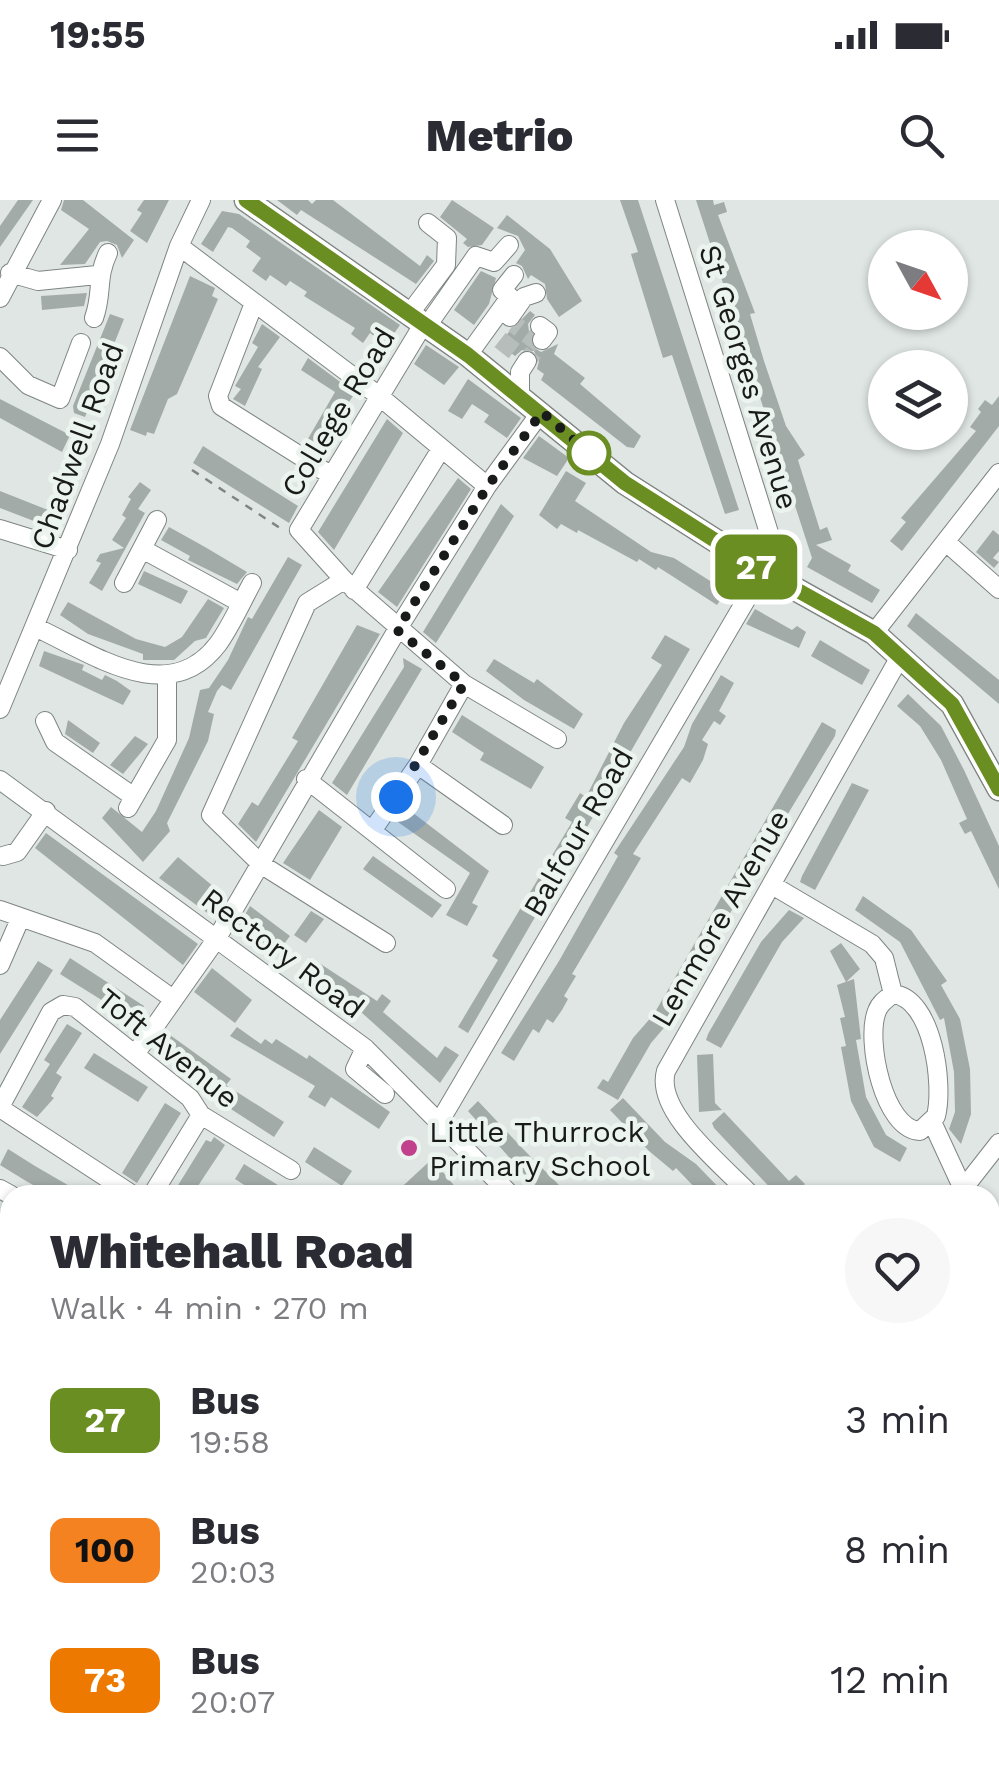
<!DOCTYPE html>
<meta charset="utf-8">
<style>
body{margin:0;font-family:"Work Sans",sans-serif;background:#f7f7f7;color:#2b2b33;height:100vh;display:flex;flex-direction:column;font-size:38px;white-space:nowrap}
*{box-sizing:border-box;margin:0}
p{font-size:32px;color:#7c7c81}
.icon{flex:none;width:55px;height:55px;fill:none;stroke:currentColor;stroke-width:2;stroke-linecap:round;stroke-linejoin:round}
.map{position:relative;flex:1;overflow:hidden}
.drawer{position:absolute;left:0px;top:985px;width:1000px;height:582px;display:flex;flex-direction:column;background:#fff;border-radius:30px 30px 0 0;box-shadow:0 2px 8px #0004}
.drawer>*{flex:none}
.badge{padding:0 20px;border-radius:15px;font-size:35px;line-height:65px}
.needle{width:65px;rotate:130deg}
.tools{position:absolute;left:868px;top:30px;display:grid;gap:20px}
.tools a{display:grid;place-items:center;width:100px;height:100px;border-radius:50%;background:#fff;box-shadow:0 2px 8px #0004;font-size:50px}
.you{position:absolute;width:50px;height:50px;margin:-25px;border:8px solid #fff;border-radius:50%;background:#1a73e8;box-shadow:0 0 0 15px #1a73e833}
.map>.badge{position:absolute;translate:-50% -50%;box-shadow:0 0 0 5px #fff}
.round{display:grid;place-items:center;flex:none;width:105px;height:105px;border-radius:52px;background:#f7f7f7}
.headline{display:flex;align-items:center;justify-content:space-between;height:170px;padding:0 50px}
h1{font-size:48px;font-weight:800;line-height:75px}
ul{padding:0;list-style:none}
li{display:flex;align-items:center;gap:30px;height:130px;padding:0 50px}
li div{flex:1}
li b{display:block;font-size:38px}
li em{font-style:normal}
li .badge{min-width:110px;font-weight:700;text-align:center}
.status{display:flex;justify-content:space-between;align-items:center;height:70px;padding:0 50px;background:#fff;direction:ltr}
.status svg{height:28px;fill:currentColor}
header{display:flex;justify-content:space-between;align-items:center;height:130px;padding:0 50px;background:#fff;font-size:45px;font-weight:800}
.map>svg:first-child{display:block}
</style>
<div class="status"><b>19:55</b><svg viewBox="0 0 49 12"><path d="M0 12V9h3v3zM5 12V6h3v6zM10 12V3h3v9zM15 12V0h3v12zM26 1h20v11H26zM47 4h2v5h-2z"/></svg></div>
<header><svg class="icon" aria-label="menu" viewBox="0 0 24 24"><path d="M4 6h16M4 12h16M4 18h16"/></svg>Metrio<svg class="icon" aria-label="search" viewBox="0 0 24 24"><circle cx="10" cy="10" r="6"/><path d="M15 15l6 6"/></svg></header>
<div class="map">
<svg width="999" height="1566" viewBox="0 0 999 1566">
<rect width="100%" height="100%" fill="#dfe6e3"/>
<path fill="#7ec6ab" d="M10,1324V1540L0,1543V1332Z
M552,1558H711L712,1566H550Z"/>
<path fill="#a3aba8" d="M18,0H33L0,47V26Z
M64,0H83L134,40L122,58L117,45L107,41L100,42L85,64L60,65L89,29L61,10Z
M144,0H169L147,43L130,31L142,13L137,10Z
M277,0H308L312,4L316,0H333L420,66L427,55L434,61L416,84L301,10L297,15Z
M452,0L494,28L482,45L468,47L463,43L467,39L440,17Z
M620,0H638L739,310L725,314L672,155L663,158L631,54L638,52Z
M696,0H713L714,5L724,2L727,12L718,15L755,113L750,114L764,161L786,226L805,255L798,260L820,330L827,327L832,340L816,345L851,365L848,371L880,390L872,403L807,367L812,358Z
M222,11L239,14L400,125L386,145L370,133L363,143L351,134L355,128L304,96L307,92L290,81L286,86L270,75L266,81L252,71L261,58L246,47L250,41L232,28L228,27L213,52L201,44Z
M507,15L550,49L582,101L559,117L547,99L545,84L531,75L528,79L522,66L516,63L525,50L518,36L497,28Z
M481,71L496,78L489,104L474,125L454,110Z
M190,76L215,88L212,96L218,99L177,194L168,199L154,234L147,232L146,236L130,230Z
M87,93L84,106L42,110L41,96Z
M530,111L535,115L528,124L531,146L541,152L558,144L554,154L585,178L580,184L641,236L634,248L627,247L541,180L544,174L537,169L539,161L534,151L522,150L515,156L498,143Z
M110,114L124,119L85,217L74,213L73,206Z
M262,124L280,137L258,167L262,169L245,206L233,199L241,189L235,186L258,147L252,143Z
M426,145L459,167L444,185L414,164Z
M308,158L355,193L345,208L351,212L325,257L305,244L335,192L301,170Z
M468,179L521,218L507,238L484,222L489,215L472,204L462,219L448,211Z
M999,196V226L902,351L890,341L906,322L901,318L976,231L970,227L981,212L978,209L985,200L992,205Z
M0,199L70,235L62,252L0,218Z
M387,219L403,233L334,350L318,332Z
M539,236L569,258L557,276L523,258Z
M203,246L298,306L289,323L193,263Z
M566,271L586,283L575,301L651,352L674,358L726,391L717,405L658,367L656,370L639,359L637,362L578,330L577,333L561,324L557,329L539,315Z
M458,278L471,289L397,407L378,392Z
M140,282L151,290L138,309L145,313L102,391L89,383L101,363L96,361L100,354L124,348L112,340L126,318L122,315L131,299L128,297Z
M0,291L58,314L52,328L0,308Z
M501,304L514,316L436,443L423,432Z
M169,327L205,347L247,372L237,384L188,360L190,356L161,340Z
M993,330L999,335V351L993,358L999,362L994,368L976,352Z
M288,357L302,365L231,490L222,485L217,491L208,512L214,514L208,541L167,623L170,631L143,662L102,618L111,607L142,632L156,611L189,538L200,490L209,488L228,460L248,417L252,419Z
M144,371L188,391L181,404L138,384Z
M208,399L224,408L213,426L206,438L195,441L174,460H143V454L88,434L60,415L68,402L136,439L165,447L182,437Z
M755,409L792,430L797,426L806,432L799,448L746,424Z
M916,413L999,480V504L907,426Z
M357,425L380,434L256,642L238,624L252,602L258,606L298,541L292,538Z
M665,435L690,449L468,833L458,827L498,760L492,756L572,622L565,618L580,593L586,597L624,523L662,465L651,458Z
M820,440L870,470L862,485L811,456Z
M44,451L84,465L82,470L102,480L105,475L117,481L131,491L123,505L39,466Z
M403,458L422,469L347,595L332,583L404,467Z
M494,459L534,483L537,479L583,514L574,529L524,500L486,471Z
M721,475L734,483L719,511L726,516L720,525L714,521L702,540L708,544L703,560L690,583L682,578L633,654L641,658L572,774L576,776L564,796L568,799L562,810L553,823L547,819L539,833L533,829L514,861L501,853L559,761L618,656L614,653L684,547L692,524Z
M908,494L941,526L964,570L999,646V689L971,631L965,634L959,623L967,619L941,560L920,526L897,506Z
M462,515L544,567L531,589L480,560L484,553L452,532Z
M68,520L100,543L93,553L65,534Z
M822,522L836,530L835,536L748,680L675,815L651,843L618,900L597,888L603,879L608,882L633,838L654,814Z
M135,536L148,544L123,574L110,565Z
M852,583L869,590L815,690L800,682L802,676Z
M404,606L489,671L472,703L478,706L467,726L446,715L470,673L395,620Z
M319,610L342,627L310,680L283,663Z
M46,633L198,744L183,765L35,648Z
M373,656L442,705L432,718L363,669Z
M178,657L226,697L213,717L159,678Z
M863,696L911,730L947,781L941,785L960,819L970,869L971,914L961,944L949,929L955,912L954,872L944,818L940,820L900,742L855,710Z
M250,706L290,736L275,756L237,728Z
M789,710L804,718L782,742L721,848L706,840L708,834L761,742Z
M311,711L324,719L306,743L294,735Z
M841,743L860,769L846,782L830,751Z
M310,757L377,801L382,794L391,801L383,812L437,858L445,846L459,855L440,883L361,812L301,769Z
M70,758L144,806L135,821L60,774Z
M38,761L53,770L0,854V820Z
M212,768L252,800L235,823L194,792Z
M854,779L861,839L856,840L866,897L886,935L907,948L900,962L874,947L851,901L841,847L846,846L840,818L845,817L837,785Z
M67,824L82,833L56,873L62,877L51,896L54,898L37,917L22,907L50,864L44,860Z
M237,827L261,844L265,839L272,844L276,839L307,859L309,855L390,912L379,929L331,897L325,907L308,897L315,886L230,836Z
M170,835L231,879L226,885L284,922L274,937L220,902L224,896L160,850Z
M94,853L148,887L138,902L84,868Z
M713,854L715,903L722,910L699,912L697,855Z
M623,898L665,942L696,964L726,995H702L676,968L673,971L649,951L610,910Z
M478,901L526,952L569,995H546L524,974L468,911Z
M165,903L181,913L137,983L122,973Z
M724,912L789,981L796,975L805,984L800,989L806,995H777L714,928L712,923Z
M214,937L225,945L192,995H172L206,940L211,942Z
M314,947L352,971L342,986L305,962Z
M8,949L35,966L85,995H51L26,981L0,965Z
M432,959L462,995H393Z
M244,964L281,987L277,995H260L235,979Z"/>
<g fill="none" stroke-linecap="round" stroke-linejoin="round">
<path stroke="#b7bdbb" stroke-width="18" stroke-dasharray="18 9" stroke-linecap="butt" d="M500,140L527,161L540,144L514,124"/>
<defs>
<path id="minor" d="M179,46L379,196L487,286
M10,73L38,81L97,75
M0,98L52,0
M254,103L218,196L221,206L332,276
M410,113L446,65L447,38L428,23
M510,117L524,97L536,93
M94,118C103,93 96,78 108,53
M424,123L299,330L344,380L464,484L557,539
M427,126L476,56L494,62L509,45
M540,126L548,132L542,140
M468,155L510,97L502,90L514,75
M0,157L28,185L60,199L81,143
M520,196V172L527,161
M0,329L68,350
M946,342L999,389
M144,350L241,403
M344,380L307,403L211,615L262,665L386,743
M124,383L157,320
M354,390L441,249
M37,428C93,454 169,509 218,444C231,426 241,403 252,383
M874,433L999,273
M0,509L110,244L179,46L201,0
M45,521L55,542L134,597
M418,565L503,625
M306,579L446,689
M0,580L365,848L511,995
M128,608L167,540V478
M374,628L418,565L464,484
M3,656L17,652L46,611
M772,685L872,744L884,758L893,794
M0,710L95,743L173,799
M0,765L20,719
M893,794C933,798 944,885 936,916L920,931C884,930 865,840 877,811C880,803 886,799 893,794Z
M365,848L355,869L385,894
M136,853L217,738L397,430L487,286L541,212
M0,907L51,812L63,805L75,807L190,898L201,915L291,970
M0,908L133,995
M440,921L763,371L770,336L665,0
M933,924L963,989L999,943
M0,989L11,995
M152,995L201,915
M751,995C724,966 654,912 666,871L901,455
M0,1189L10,1196
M990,1515L999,1520
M824,1558V1566"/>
<path id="major" d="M246,0L468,155L625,283L763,371L874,433L952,504L999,589
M990,1109L999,1098
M990,1132L999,1121
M726,1558L727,1566
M398,1566L431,1558
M537,1566L538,1558"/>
</defs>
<use href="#minor" stroke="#7e8582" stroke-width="20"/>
<use href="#major" stroke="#7e8582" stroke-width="25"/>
<path stroke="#808582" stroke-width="2.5" stroke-dasharray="8 8" stroke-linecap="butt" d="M192,270L283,330
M990,1163L999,1158"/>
<use href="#minor" stroke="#fff" stroke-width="18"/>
<use href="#major" stroke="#fff" stroke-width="22"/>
</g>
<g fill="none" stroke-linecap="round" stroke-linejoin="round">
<defs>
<path id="line" d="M246,0L468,155L625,283L763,371L874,433L952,504L999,589"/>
</defs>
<use href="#line" stroke="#fff" stroke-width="22"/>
<use href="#line" stroke="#6b8e23" stroke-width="15"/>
<path stroke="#191b1a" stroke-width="10" stroke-dasharray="0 18" d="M396,597L464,484L397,430L488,286L542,212L589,253"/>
</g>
<circle fill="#fff" stroke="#6b8e23" stroke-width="5" cx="589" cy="253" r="20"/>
<circle fill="#c1418c" stroke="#ecf4f0" stroke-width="4" cx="409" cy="948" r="10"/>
<g text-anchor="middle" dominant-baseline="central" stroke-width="9" stroke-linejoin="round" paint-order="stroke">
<g font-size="30" fill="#191b1a" stroke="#ecf4f0">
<text transform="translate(749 177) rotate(73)">St Georges Avenue</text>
<text transform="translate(338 212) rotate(-59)">College Road</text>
<text transform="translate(77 246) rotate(-70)">Chadwell Road</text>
<text transform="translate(578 632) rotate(-60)">Balfour Road</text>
<text transform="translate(720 718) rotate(-60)">Lenmore Avenue</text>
<text transform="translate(283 753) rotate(37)">Rectory Road</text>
<text transform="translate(168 848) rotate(39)">Toft Avenue</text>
</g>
<g font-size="30" fill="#191b1a" stroke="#ecf4f0" text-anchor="start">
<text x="429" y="931">Little Thurrock<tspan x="429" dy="34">Primary School</tspan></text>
</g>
</g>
</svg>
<div class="tools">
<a><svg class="needle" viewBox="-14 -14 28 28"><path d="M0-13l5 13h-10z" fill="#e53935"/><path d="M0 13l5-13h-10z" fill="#7c7c81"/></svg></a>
<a><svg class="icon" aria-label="layers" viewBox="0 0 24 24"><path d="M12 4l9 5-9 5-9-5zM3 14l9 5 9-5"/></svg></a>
</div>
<div class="you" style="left:396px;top:597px"></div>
<b class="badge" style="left:756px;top:367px;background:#6b8e23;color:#fff">27</b>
<section class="drawer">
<div class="headline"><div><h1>Whitehall Road</h1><p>Walk · 4 min · 270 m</p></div><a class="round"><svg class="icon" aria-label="heart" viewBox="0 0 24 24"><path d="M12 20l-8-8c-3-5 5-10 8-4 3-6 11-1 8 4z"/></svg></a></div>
<ul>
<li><span class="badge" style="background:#6b8e23;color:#fff">27</span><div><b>Bus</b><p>19:58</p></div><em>3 min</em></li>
<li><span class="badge" style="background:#f58220;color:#111">100</span><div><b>Bus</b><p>20:03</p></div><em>8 min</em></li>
<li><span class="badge" style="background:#ee7900;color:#fff">73</span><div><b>Bus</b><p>20:07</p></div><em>12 min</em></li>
</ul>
</section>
</div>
